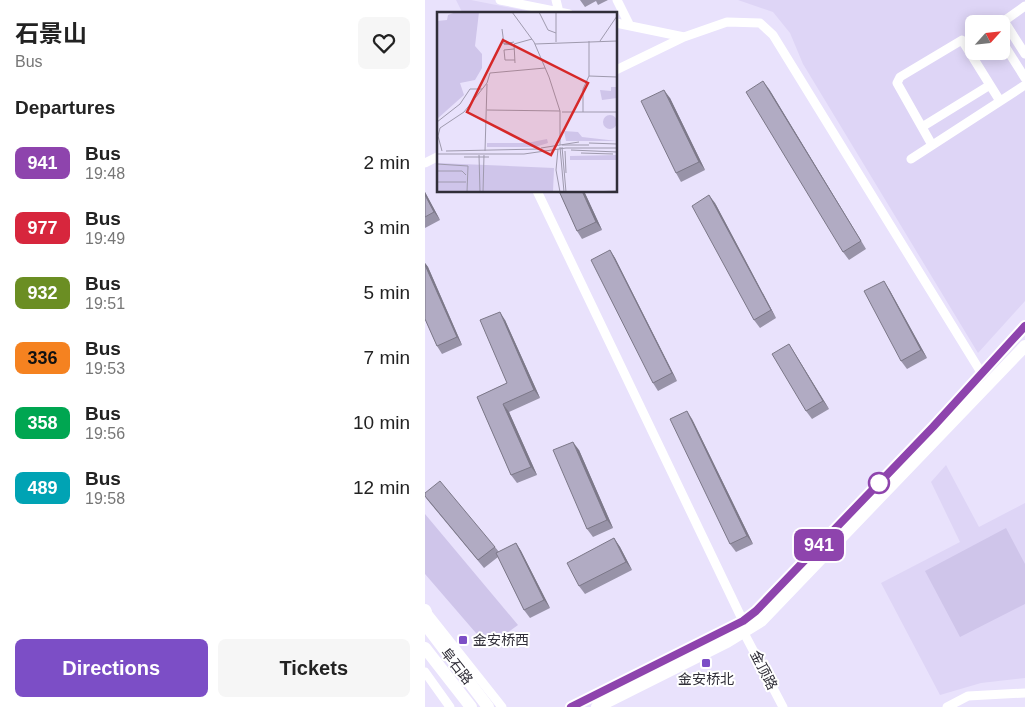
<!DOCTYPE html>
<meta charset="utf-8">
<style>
body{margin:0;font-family:Arial,"Noto Sans SC",sans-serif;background:#f6f6f6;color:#222;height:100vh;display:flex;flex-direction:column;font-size:19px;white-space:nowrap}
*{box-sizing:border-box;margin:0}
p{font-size:16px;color:#767676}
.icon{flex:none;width:28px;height:28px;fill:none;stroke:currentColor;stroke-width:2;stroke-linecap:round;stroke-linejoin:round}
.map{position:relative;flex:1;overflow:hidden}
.panel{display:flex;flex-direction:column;background:#fff;width:425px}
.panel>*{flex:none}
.badge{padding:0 10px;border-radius:8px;font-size:18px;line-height:32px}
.needle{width:32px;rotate:63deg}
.tools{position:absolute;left:540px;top:15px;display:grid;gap:10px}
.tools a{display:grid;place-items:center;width:45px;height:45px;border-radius:8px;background:#fff;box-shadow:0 2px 12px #0003;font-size:25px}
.map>.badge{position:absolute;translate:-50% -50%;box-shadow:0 0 0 2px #fff}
h2{padding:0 15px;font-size:19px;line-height:45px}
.round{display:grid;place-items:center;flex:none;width:52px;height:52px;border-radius:8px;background:#f6f6f6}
.head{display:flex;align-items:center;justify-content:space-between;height:85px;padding:0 15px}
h1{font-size:24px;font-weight:700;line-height:38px}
.action{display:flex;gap:10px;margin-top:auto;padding:10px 15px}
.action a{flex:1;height:58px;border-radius:8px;background:#7c4ec6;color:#fff;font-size:20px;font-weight:700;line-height:58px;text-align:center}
.action a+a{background:#f6f6f6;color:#222}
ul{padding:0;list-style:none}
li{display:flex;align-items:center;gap:15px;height:65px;padding:0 15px}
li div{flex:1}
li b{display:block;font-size:19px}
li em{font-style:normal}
li .badge{min-width:55px;font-weight:700;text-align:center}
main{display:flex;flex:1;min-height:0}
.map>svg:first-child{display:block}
</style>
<main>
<section class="panel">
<div class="head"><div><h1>石景山</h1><p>Bus</p></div><a class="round"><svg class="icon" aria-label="heart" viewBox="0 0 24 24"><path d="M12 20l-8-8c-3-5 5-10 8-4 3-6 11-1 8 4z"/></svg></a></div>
<h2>Departures</h2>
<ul>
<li><span class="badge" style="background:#8e44ad;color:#fff">941</span><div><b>Bus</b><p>19:48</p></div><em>2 min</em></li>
<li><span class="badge" style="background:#d7263d;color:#fff">977</span><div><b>Bus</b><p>19:49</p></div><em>3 min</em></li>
<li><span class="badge" style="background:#6b8e23;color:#fff">932</span><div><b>Bus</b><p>19:51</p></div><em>5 min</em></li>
<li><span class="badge" style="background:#f58220;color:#111">336</span><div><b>Bus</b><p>19:53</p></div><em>7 min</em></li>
<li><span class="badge" style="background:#00a651;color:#fff">358</span><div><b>Bus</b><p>19:56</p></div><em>10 min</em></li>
<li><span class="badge" style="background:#00a3b4;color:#fff">489</span><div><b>Bus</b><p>19:58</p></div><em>12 min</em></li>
</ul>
<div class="action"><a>Directions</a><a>Tickets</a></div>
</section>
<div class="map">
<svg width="600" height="707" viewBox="0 0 600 707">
<rect width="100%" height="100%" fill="#e9e2fc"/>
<path fill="#ded5f6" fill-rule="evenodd" d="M31,0H46L117,14H38Z
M313,0H600V301L553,353L378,64L365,33L348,12ZM549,24H576V51H549Z
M521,465L554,527L600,503V678L556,683L515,695L456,583L535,542L506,482Z"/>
<path fill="#cfc5ea" d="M0,514L93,625L63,647L0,574Z
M581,528L600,564V604L535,637L500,571Z"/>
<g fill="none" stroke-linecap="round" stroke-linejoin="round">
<path stroke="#fff" stroke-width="9" d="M75,0L144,14
M131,0L134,12
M192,0L205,26
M579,21L600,6
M191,23L259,37L302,22L335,23L348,35L557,374
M574,24L579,21L600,54
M576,40L600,78
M191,70L259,37
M497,127L565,85
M507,145L472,83L475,77L537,40L575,101
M486,159L600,85
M0,163L14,156
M112,191L318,621
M0,610L77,707
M319,633L358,707
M0,672L25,707
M522,707L543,696L600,693"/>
<path stroke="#fff" stroke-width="12" d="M0,610L1,612
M0,624L63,707
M0,648L46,707
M146,707L318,621L331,611L508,427L600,326
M172,707L302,642L336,621L600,346"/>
</g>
<path fill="#9893a8" d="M155,0H183L173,5L171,1L160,7Z
M344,89L441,249L424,260L418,252Z
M245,98L280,170L256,182L251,173Z
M134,191H159L177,230L157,239L152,231Z
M0,192L15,220L0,228Z
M290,203L351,318L335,328L329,320Z
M185,250L190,258L252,381L233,391L228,383Z
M0,263L3,267L37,345L17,354L12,346L0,319Z
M464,289L502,358L482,369L476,361Z
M80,320L115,398L84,412L112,475L92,483L86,475L52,397L82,383Z
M364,344L404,409L387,419L381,411Z
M267,419L328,544L311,552L305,544Z
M154,450L188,528L168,537L162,529Z
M0,497L70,547L74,552L91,543L96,551L125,608L105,618L99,610L73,557L59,568Z
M189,538L195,547L207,570L160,594L154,586Z"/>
<path fill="#7c7888" d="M338,81L344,89L441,249L436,241Z
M239,90L245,98L280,170L274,162Z
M157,191H159L177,230L171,222Z
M0,192L15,220L9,212L0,195Z
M284,195L290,203L351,318L346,310Z
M185,250L190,258L252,381L247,373Z
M0,263L3,267L37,345L32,337L0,265Z
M459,281L464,289L502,358L496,350Z
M75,312L80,320L115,398L109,390Z
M364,344L369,352L404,409L398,401Z
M78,404L84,412L112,475L106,467Z
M262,411L267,419L328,544L322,536Z
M148,442L154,450L188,528L182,520Z
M189,538L195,547L207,570L201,562Z
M91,543L96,551L125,608L119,600Z"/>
<path fill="#b1abc3" stroke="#7c7888" d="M338,81L436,241L418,252L321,92Z
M239,90L274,162L251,173L216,101Z
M134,191H157L171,222L152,231Z
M0,195L9,212L0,217Z
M284,195L346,310L329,320L267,206Z
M185,250L247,373L228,383L166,260Z
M0,265L32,337L12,346L0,319Z
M459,281L496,350L476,361L439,291Z
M75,312L109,390L78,404L106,467L86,475L52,397L82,383L55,320Z
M364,344L398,401L381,411L347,354Z
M262,411L322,536L305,544L245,419Z
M148,442L182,520L162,529L128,450Z
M15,481L70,547L53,560L0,496V493Z
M189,538L201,562L154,586L142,563Z
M91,543L119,600L99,610L71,553Z"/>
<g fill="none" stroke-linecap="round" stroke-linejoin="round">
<defs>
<path id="line" d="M146,707L318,621L331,611L508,427L600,326"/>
</defs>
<use href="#line" stroke="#fff" stroke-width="11"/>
<use href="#line" stroke="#8e44ad" stroke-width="8"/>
</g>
<circle fill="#fff" stroke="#8e44ad" stroke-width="2.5" cx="454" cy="483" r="10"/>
<g fill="#7c4ec6" stroke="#fff" stroke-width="2">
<rect x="33" y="635" width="10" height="10" rx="2.5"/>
<rect x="276" y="658" width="10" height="10" rx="2.5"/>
</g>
<g text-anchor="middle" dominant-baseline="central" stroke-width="4" stroke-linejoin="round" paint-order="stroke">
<g font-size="14" fill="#302e38" stroke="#fff" text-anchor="start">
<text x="48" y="640">金安桥西</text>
<text x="281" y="679" text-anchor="middle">金安桥北</text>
</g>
<g font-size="14" fill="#302e38" stroke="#fff">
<text transform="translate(32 666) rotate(52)">阜石路</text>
<text transform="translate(339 670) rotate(63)">金顶路</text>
</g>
</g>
<g transform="translate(12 12)">
<rect width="180" height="180" fill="#e9e2fc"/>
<path d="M19,0H42L38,34L45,42V56L38,68L23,71L27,83L0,107V9L10,8L11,3ZM174,75H180V86L165,88L163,78L174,79ZM166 110a7 7 0 1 1 14 0a7 7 0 1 1-14 0ZM127,119L141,120L145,125L180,129H129ZM110,127L111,131L98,135H50V131H90ZM180,143V148H133V144ZM0,151L117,156L116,180H0Z" fill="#cfc5ea"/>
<path fill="none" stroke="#9f9aae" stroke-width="1" d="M75,0L97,30L112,65L123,99V133M102,0L111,18L119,21M65,17L67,32M163,29L180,4M119,30V0M98,32L180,29M76,33L67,32L77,30M77,37L67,38L68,48H78M78,51L77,32L95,27M152,64L180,65M50,98L123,99M125,100H180M146,100V77L152,64V29M0,110L23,92L33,77H45M152,131L180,132M125,133H152M123,135L127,180M125,135L129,180M104,136L142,130M121,137L119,158L123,180M134,138L180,140M5,139L1,124L3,116L27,100L50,71L53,61L108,56M9,139L103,137M48,139L50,72M128,139L129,161M144,141L176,142M0,142H87L129,136H180M42,143L43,180M27,145H52M0,152L31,154L30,180M0,159H25L29,163M0,170H29M46,180L47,143M154,180L180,179"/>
<path fill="#d62828" fill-opacity="0.15" stroke="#d62828" stroke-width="2.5" d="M66,28L151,71L114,143L30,100Z"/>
<rect width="180" height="180" fill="none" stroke="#302e38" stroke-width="2.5"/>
</g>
</svg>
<div class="tools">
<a><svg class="needle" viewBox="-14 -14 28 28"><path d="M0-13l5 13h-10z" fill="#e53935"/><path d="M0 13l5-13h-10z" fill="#767676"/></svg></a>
</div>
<b class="badge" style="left:394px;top:545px;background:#8e44ad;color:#fff">941</b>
</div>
</main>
